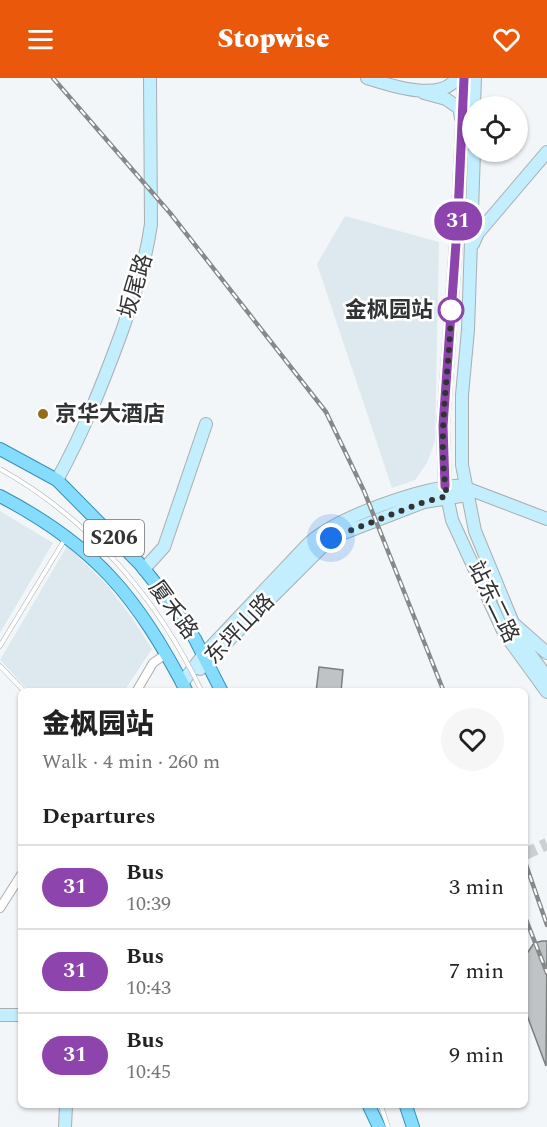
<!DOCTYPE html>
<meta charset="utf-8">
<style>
body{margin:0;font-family:Spectral,"Noto Sans SC",serif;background:#f6f6f6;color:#222;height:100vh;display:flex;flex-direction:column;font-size:22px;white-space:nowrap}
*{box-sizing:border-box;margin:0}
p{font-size:20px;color:#767676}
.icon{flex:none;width:33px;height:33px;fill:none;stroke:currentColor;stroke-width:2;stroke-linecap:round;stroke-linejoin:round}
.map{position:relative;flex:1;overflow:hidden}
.drawer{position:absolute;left:18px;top:610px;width:510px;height:420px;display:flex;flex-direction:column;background:#fff;border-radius:9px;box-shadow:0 2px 4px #0004}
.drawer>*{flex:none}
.badge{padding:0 12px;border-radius:20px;font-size:21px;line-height:39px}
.fabs{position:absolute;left:462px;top:18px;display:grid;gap:12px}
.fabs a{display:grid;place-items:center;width:66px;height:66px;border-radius:50%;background:#fff;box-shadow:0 2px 4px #0004;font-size:30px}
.you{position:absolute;width:30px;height:30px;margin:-15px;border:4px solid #fff;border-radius:50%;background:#1a73e8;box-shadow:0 0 0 9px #1a73e833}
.map>.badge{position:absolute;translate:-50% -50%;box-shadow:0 0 0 3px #fff}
h2{padding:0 24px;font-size:22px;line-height:54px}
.round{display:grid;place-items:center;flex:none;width:63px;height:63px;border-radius:32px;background:#f6f6f6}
.summary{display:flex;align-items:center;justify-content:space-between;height:102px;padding:0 24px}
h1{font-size:28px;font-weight:800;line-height:45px}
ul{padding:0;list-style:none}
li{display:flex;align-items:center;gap:18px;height:84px;padding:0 24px;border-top:2px solid #e0e0e0}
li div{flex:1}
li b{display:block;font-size:22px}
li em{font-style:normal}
li .badge{min-width:66px;font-weight:700;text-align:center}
header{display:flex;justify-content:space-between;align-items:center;height:78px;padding:0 24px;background:#ea580c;color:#fff;font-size:27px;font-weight:800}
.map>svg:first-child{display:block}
</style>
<header><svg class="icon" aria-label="menu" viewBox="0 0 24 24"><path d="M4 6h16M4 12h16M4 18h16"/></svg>Stopwise<svg class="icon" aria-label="heart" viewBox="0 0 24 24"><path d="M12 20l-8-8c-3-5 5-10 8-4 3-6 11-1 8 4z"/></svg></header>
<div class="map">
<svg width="547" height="1049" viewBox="0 0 547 1049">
<rect width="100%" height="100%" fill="#f2f6f8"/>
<path fill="#dee9ef" d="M345,138L439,164L435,363L427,385L415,402L392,410L317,186Z
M0,433L53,465L0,555Z
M67,468L106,506L130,537L152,571L124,613H29L0,582Z"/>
<path fill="#bfc3c5" stroke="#7b7f80" stroke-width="1.5" d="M319,589L343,592L341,614H316Z
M542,863H547L546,988L525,932V873L528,874L534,865Z"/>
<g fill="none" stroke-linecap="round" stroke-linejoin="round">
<path stroke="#cccfd1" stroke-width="12" stroke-dasharray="12 6" stroke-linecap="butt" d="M525,776L547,766"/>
<defs>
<path id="lane" d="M0,568L65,461
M0,588L25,614
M381,1028L388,1049"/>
<path id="street" d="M136,614L153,585L166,576
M0,830L21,797"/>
<path id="secondary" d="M367,0C389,7 440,25 457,0
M464,0L458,137L443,348L445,408L452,442L504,555L547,614
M424,15L446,21L459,30L461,40
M474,28L475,0
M474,74L468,252L462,317V387L475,453L513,545L547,575
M473,166L478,155L547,74
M57,402C84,353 103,305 122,253C134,218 146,183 151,146L150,0
M466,410L547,441
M144,491L164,469L206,346
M515,550L519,561L547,599
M200,591L331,460L424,424L467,417
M182,605L204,576L307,467C337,438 424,409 465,407
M0,937H21
M65,1049L66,1028"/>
<path id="primary" d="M0,371L57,402L140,486L173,527L195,561L222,614
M0,418C96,468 137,519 187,614
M369,1028L379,1049
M406,1028L413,1049"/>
</defs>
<use href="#lane" stroke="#aaaeb0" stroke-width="5"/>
<use href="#street" stroke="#aaaeb0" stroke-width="10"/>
<use href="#secondary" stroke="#aaaeb0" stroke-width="14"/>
<use href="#primary" stroke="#3492b6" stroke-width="14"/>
<use href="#lane" stroke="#fff" stroke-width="4"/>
<use href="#street" stroke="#fff" stroke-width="8"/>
<use href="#secondary" stroke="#c2eefe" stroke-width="12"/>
<use href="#primary" stroke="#86dcfd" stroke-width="12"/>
<defs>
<path id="rail" d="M53,0L170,135L326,334L364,413L444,614
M525,784L547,847
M525,839L547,895"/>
</defs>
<use href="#rail" stroke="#868889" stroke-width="4.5"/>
<use href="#rail" stroke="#fff" stroke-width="2" stroke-dasharray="7" stroke-linecap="butt"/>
<defs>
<path id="lane-bridge" d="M0,391C90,441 158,521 202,614"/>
</defs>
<use href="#lane-bridge" stroke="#aaaeb0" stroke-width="5" stroke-linecap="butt"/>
<use href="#lane-bridge" stroke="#fff" stroke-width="4"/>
</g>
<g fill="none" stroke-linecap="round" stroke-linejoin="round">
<defs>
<path id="line" d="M445,408L443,348L458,137L464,0"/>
</defs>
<use href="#line" stroke="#fff" stroke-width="14"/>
<use href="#line" stroke="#8e44ad" stroke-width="9"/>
<path stroke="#323334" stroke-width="6" stroke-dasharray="0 10.8" d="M331,460L424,424L447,418C436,357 450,294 451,232"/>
</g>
<circle fill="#fff" stroke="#8e44ad" stroke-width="3" cx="451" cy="232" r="12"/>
<circle fill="#966b17" stroke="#fff" stroke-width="2" cx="43" cy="336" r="6"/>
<g text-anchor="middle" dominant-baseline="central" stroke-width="5" stroke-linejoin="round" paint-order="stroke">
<rect fill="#fff" stroke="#707071" stroke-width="1.5" x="84" y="442" width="60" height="36" rx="4.5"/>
<g font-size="21" font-weight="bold" fill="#323334">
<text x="114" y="460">S206</text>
</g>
<g font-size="22" fill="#323334" stroke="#fff">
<text transform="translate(136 208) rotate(-73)">坂尾路</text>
<text transform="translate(493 524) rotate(64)">站东二路</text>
<text transform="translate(173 532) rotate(54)">厦禾路</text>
<text transform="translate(240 551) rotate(-46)">东坪山路</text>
</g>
<g font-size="22" font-weight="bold" fill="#323334" stroke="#fff" text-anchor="end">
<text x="433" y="232">金枫园站</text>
</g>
<g font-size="22" font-weight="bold" fill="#323334" stroke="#fff" text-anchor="start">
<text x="55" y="336">京华大酒店</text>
</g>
</g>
</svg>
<div class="fabs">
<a><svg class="icon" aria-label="locate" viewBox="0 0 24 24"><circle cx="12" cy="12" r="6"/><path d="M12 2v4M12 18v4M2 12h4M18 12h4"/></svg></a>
</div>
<div class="you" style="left:331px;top:460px"></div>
<b class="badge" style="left:458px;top:143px;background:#8e44ad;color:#fff">31</b>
<section class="drawer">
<div class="summary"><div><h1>金枫园站</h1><p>Walk · 4 min · 260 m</p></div><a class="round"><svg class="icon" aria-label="heart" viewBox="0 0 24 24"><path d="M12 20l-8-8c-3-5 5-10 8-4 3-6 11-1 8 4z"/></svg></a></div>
<h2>Departures</h2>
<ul>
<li><span class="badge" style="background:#8e44ad;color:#fff">31</span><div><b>Bus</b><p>10:39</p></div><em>3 min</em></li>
<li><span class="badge" style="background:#8e44ad;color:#fff">31</span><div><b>Bus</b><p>10:43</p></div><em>7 min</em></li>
<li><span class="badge" style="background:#8e44ad;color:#fff">31</span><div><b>Bus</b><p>10:45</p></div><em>9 min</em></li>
</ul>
</section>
</div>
